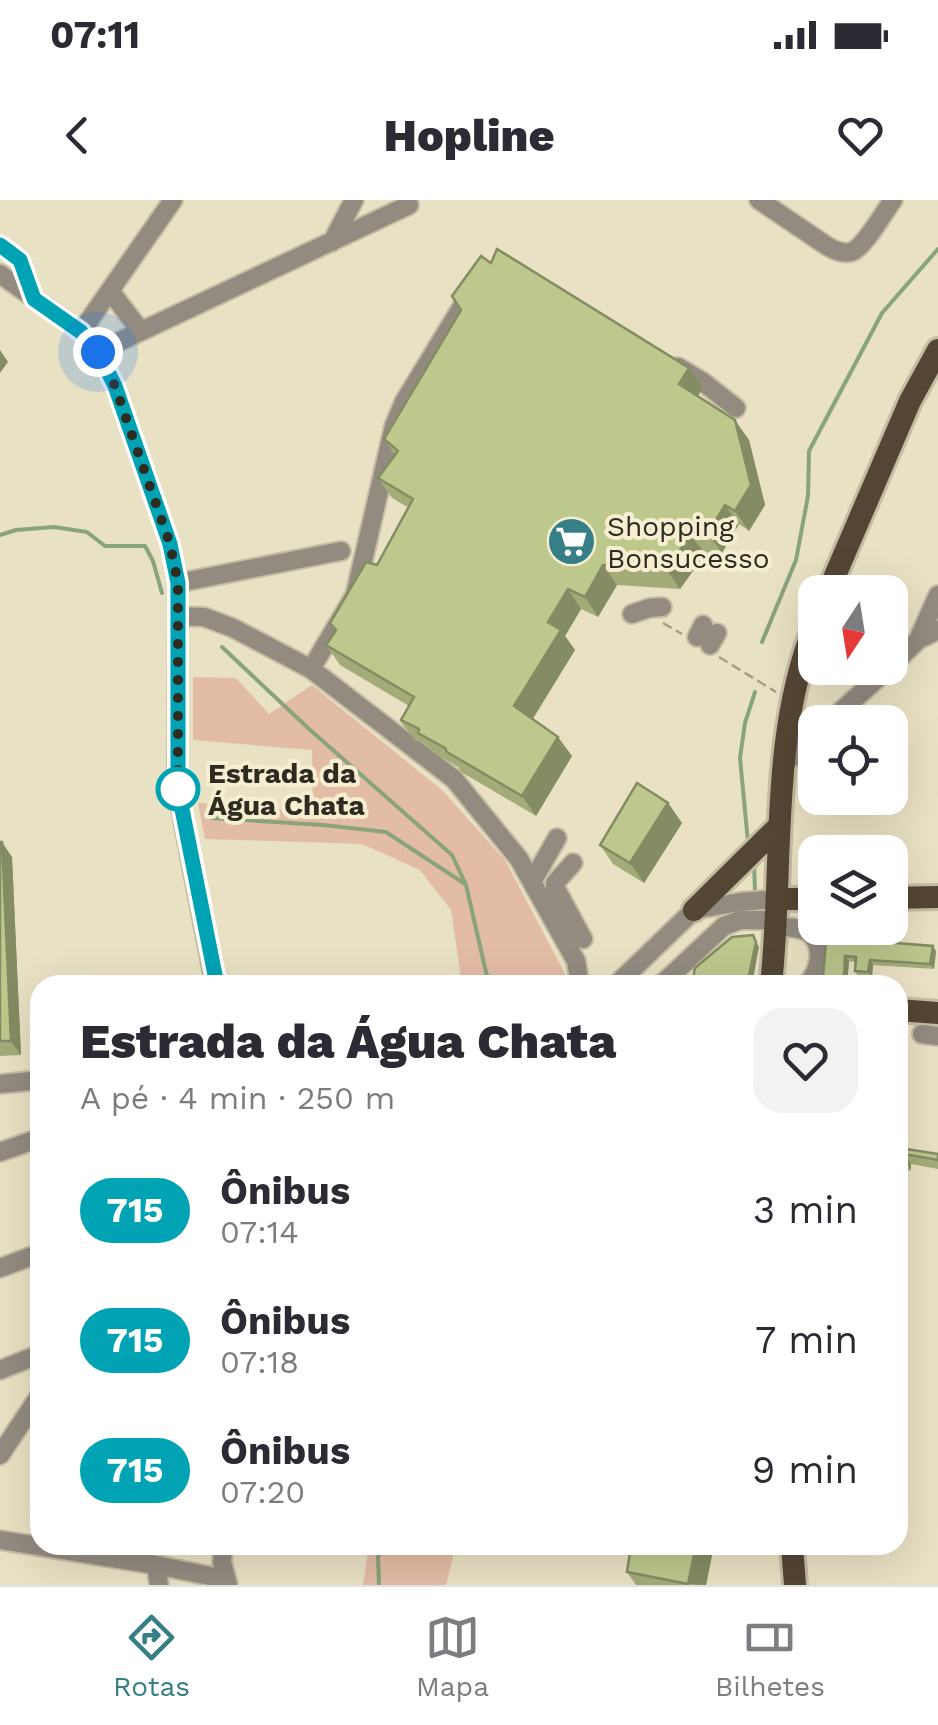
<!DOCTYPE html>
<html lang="pt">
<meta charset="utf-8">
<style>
body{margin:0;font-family:"Work Sans",sans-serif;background:#f2f2f3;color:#2b2b33;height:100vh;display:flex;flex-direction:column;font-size:38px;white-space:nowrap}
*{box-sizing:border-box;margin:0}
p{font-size:32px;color:#7c7c81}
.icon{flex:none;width:55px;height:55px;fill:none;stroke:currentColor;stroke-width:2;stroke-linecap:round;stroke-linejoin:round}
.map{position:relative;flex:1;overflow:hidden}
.details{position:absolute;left:30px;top:775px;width:878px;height:580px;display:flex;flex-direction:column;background:#fff;border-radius:30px;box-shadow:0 10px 40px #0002}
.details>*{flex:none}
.badge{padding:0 20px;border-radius:32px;font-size:35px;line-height:65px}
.needle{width:65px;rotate:192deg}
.fabs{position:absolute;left:798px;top:375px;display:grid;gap:20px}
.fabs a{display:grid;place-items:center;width:110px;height:110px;border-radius:20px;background:#fff;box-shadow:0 10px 40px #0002;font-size:50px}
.you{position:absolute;width:50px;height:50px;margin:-25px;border:8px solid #fff;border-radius:50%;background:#1a73e8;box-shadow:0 0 0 15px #1a73e833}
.map>.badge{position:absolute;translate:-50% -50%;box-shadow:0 0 0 5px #fff}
.round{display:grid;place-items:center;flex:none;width:105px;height:105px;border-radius:30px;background:#f2f2f3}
.head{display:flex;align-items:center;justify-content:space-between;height:170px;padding:0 50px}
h1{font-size:48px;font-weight:800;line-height:75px}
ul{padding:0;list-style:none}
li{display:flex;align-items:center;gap:30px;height:130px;padding:0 50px}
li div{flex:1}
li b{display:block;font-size:38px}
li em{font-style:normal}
li .badge{min-width:110px;font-weight:700;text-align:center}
.status{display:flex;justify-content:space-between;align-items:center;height:70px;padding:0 50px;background:#fff;direction:ltr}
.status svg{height:28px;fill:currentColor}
header{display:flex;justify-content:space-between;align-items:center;height:130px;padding:0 50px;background:#fff;font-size:45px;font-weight:800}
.dock{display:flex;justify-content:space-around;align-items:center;height:140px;border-top:2px solid #e1e1e2;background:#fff;font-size:28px;color:#7c7c81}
.dock a{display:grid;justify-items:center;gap:5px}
.dock .on{color:#377f86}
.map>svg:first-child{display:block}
</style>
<div class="status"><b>07:11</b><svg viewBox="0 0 49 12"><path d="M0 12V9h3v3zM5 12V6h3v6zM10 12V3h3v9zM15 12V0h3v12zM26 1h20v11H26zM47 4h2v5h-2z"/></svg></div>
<header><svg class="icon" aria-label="back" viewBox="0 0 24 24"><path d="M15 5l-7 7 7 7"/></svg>Hopline<svg class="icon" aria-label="heart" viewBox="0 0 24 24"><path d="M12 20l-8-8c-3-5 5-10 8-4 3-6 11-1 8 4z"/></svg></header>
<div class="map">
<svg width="938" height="1385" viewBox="0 0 938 1385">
<rect width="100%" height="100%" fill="#e9e1c3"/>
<path fill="#e3bca5" d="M193,477L236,478L269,514L312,485L442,590L505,660L571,785H462L451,710L420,670L362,644L205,639L198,603L313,611L312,550L193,540Z
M369,1345H456L446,1385H363Z"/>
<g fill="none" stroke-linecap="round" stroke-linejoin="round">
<path stroke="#89a37c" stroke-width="4" d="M0,335L16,330L54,327L87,332L105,346H145L153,361L162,393
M762,442L796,360L808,296L809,251L882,113L938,49
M222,447L308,528L452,655L466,685L489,785
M211,618L323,625L386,632L465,684
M748,642L740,558L745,523L755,492
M754,665L755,690
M379,1385L378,1357L384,1345"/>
<defs>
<path id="minor" d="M759,0L827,46C835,51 842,54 851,52C864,48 884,12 893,0
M332,42L354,0
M0,45L20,60L34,99
M0,74L81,132L97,152L115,186L170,344L178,383L177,589L215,785
M110,91L140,130
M81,132L173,0
M97,152L409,5
M678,167L703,182L736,208
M178,383L341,351
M632,414L649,408L662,407
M178,416L204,417L233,428L311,469L454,579L519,659L576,761L580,785
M697,437L703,425
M918,440L938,395
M710,445L717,433
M890,467L918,440L938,430
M311,469L355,395L394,226L404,202L471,92
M829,522L889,468
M784,565L815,536
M573,663L555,683V687L583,739
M532,682L557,638
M776,727C786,727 800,727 809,733C826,746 819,773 806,785
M616,785L694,710L740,702L777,699
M661,785L724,726L740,720H777
M922,834L938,836
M0,884L40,880
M0,952L40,938
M0,1068L40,1053
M0,1170L40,1154
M0,1255L40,1195
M0,1340L156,1365L225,1379
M223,1345L222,1362L228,1385
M156,1365L159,1385"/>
<path id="major" d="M828,392L910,201L938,150
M890,698L938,697
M777,699H815
M694,710L779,626
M771,785C784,665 769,539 815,424
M898,810L938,813
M792,1345L795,1385"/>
</defs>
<use href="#minor" stroke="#c4bda2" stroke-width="22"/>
<use href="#major" stroke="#c4bda2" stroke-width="28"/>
<path stroke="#a39d86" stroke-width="2.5" stroke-dasharray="10 5" stroke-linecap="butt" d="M663,423L682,434
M719,457L776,492"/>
<use href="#minor" stroke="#938b80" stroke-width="18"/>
<use href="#major" stroke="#544634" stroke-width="22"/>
</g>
<path fill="#a3ac79" d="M491,63L689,168L703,188L698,196L749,240L765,305L749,331L739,324L722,353L705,354L680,389L617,385L598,417L581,409L565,436L575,450L533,519L572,556L536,616L461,572L458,567L432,552L428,546L415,540L400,521L409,506L340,465L326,445L377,365L409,308L392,298L378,278L395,255L384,239Z
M668,603L682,623L644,683L613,664L600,645Z
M0,642L12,657L21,855L0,856Z
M857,728H878V735L874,734L875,741L936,751L934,769L873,765L872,777L858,776L855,771L856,762L849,761L847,785L827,783L823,778L849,738L858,739L859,730Z
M898,934L908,949L938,954V969L911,964V970L898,974Z
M631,1345H714L706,1385H636L627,1372Z"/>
<path fill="#848c63" d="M0,150L8,162L0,173Z
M689,168L703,188L692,204L679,184Z
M735,220L749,240L765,305L749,331L735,311Z
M725,305L739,324L722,353L708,333Z
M691,335L705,354L680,389L666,369Z
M603,365L617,385L598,417L585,397Z
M568,389L581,409L565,436L575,450L528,526L514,506L548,422Z
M558,537L572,556L536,616L522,596Z
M668,603L682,623L644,683L630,663Z
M2,642L12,657L21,855L11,841Z
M753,735L759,747L752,785H747Z
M933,746L936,751L934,769L930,764Z
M845,756L849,761L847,785L844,780Z
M870,760L873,765L872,777L868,772Z
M898,934L911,953L904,954L911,964V970L898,951Z
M696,1345H714L706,1385L688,1384Z"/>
<path fill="#bdc88d" stroke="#848c63" stroke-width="2.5" d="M497,49L689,168L679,184L735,220L751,285L735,311L725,305L708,333L691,335L666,369L603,365L585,397L568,389L548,422L561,430L514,506L558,537L522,596L447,552L445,548L418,533L419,529L401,520L414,497L326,445L336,430L330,423L366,362L377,365L413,299L378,278L398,251L384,239L461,110L452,96L481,56L491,63Z
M637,583L668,603L630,663L600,645Z
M0,642H2L11,841H0Z
M827,728H846L845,738L858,739L859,729L871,731V741L933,746L930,764L870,760L868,772L855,771L856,757L845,756L844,780L823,778Z
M753,735L756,742L747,785H698L692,783L695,768L732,737Z
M906,949L938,954V960L904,954Z
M631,1345H696L688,1384L627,1372Z"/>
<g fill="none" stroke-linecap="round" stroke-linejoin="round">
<defs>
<path id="line" d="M0,45L20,60L34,99L81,132L98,152L115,186L170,344L178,383V589L217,785"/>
</defs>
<use href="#line" stroke="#fff" stroke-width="22"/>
<use href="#line" stroke="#00a3b4" stroke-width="15"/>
<path stroke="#2e2b20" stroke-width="10" stroke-dasharray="0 18" d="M98,152L115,186L126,218L170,344L178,383V589"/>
</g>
<defs>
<symbol id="supermarket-disc" viewBox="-11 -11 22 22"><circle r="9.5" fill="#377f86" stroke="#f6eed0"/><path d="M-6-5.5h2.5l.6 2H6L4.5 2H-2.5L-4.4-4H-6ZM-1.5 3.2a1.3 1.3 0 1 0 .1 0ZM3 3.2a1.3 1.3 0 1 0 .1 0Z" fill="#fff"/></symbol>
</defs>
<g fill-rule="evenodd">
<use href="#supermarket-disc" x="544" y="314" width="55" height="55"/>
</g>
<circle fill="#fff" stroke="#00a3b4" stroke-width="5" cx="178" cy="589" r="20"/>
<g text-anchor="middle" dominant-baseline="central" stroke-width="8" stroke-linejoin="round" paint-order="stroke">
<g font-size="28" fill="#2e2b20" stroke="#f6eed0" text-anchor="start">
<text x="607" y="326">Shopping<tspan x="607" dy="32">Bonsucesso</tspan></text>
</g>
<g font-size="28" font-weight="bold" fill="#2e2b20" stroke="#f6eed0" text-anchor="start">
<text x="208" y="573">Estrada da<tspan x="208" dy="32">Água Chata</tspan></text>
</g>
</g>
</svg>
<div class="fabs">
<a><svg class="needle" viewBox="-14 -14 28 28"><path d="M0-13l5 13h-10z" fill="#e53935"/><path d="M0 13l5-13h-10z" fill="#7c7c81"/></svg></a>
<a><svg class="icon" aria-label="locate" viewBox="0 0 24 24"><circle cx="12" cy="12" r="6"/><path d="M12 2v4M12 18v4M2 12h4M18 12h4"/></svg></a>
<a><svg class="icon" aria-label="layers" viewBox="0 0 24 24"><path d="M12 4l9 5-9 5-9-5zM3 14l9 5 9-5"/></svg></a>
</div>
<div class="you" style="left:98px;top:152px"></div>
<section class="details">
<div class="head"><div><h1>Estrada da Água Chata</h1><p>A pé · 4 min · 250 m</p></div><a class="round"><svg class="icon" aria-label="heart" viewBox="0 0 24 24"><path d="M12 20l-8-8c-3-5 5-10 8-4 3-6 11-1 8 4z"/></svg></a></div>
<ul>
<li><span class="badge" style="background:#00a3b4;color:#fff">715</span><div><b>Ônibus</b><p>07:14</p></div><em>3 min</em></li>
<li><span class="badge" style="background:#00a3b4;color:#fff">715</span><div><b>Ônibus</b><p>07:18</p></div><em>7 min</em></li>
<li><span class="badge" style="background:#00a3b4;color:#fff">715</span><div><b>Ônibus</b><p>07:20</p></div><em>9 min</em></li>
</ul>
</section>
</div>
<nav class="dock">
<a class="on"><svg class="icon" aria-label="directions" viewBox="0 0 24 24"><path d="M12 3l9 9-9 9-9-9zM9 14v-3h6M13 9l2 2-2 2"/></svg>Rotas</a>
<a><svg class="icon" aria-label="map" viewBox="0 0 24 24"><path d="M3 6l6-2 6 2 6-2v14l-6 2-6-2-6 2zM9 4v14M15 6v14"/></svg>Mapa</a>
<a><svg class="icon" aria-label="tickets" viewBox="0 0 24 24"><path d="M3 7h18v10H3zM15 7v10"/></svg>Bilhetes</a>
</nav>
